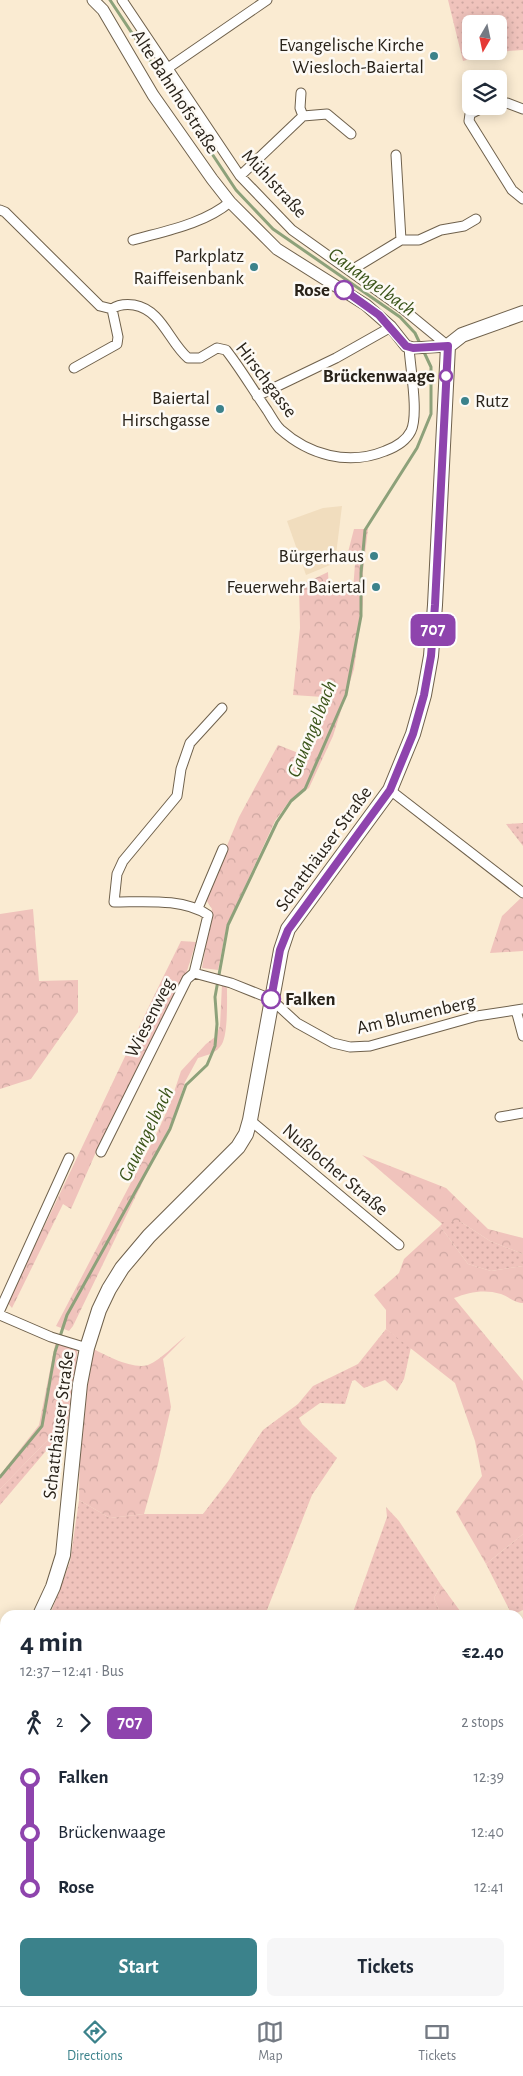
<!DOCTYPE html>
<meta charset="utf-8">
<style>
body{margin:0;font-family:"Alegreya Sans",sans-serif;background:#f6f6f7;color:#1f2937;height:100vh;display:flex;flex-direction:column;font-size:19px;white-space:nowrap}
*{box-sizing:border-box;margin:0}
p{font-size:16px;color:#747a83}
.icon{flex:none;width:28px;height:28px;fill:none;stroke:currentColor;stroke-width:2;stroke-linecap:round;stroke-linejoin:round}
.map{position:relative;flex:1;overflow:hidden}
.sheet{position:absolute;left:0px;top:1610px;width:524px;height:396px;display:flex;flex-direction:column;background:#fff;border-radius:15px 15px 0 0;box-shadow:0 2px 12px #0003}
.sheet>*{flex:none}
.badge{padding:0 10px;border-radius:8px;font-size:18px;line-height:32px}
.needle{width:32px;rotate:189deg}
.fabs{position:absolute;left:462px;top:15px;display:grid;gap:10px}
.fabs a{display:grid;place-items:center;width:45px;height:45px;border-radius:8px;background:#fff;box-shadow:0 2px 12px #0003;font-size:25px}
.map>.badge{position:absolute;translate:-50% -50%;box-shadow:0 0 0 2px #fff}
.legs{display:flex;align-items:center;gap:8px;height:55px;padding:0 20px;font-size:16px}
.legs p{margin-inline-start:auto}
.summary{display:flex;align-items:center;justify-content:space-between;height:85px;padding:0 20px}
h1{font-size:28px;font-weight:600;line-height:38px}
.cta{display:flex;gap:10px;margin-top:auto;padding:10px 20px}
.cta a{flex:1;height:58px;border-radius:8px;background:#3b828b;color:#fff;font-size:20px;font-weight:600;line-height:58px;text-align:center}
.cta a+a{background:#f6f6f7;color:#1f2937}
ul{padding:0 20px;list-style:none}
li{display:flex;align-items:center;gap:18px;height:55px;font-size:19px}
li i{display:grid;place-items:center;width:8px;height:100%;margin:0 6px;background:currentColor}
li i::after{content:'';width:12px;height:12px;margin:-6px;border:4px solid;border-radius:50%;background:#fff}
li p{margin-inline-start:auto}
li:first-child i{background:linear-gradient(#0000 50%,currentColor 0)}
li:last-child i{background:linear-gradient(currentColor 50%,#0000 0)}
.dock{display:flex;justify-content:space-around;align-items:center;height:70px;border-top:1px solid #e0e1e3;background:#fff;font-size:14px;color:#747a83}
.dock a{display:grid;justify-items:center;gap:2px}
.dock .selected{color:#3b828b}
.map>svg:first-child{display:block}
</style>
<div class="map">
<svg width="523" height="2006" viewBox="0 0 523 2006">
<defs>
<pattern id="grass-dots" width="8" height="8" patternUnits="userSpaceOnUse" patternTransform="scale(1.25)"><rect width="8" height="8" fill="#f0c3bc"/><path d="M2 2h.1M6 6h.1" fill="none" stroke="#cea7a1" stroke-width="1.8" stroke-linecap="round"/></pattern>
<pattern id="forest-crowns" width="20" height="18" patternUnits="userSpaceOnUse" patternTransform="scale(1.25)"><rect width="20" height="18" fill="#f0c3bc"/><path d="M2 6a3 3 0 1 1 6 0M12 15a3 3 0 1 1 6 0" fill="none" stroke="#cea7a1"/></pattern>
</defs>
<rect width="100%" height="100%" fill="#faebd2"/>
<path fill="#f1ddbe" d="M342,506L335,563L306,575L287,521L323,508Z"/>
<path fill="url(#grass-dots)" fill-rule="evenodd" d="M448,0H523V50L495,52L463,61ZM471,24H499V51H471Z
M523,823V846L506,824Z
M440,1222H461L490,1241L523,1254V1266L491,1271L468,1264L440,1226L442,1224Z
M386,1329L411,1347L404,1379L397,1391L385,1380L364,1388L355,1380L352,1381L345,1404L320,1403L299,1418L302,1424L337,1458L312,1495L265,1615H50L70,1562L79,1500L110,1518L144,1514H203L229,1480L263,1430L298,1404L313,1386L358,1364Z
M69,1418L68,1425L0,1505V1489Z
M386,1507L399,1521L441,1585L434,1598L441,1615H352L387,1517Z
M523,1534V1610L512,1615L486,1564Z
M523,1637V1730L519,1728V1639Z
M159,2001H260L257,2006H161Z"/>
<path fill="url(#forest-crowns)" d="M354,529H368L363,571V604L354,669L333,736L309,788L290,800L275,821L227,925L218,970L202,968L212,909L205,898L239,817L278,745L301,754L315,732L323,697L293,695L300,628L299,586L328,572L329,591L353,590L355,564L346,560Z
M523,896V951L490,953L502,916Z
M33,909L39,981L78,980V1012L31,1079L0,1089V914Z
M181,941L196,942L187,971L100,1143L71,1209L63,1204L12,1308L7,1302C67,1183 121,1061 181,941Z
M222,984L227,988C227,1001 228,1033 222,1044C217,1053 207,1055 198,1058L185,1082L174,1117L73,1326L69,1331L56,1326L158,1131L170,1104L181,1071L206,1044L215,1037L220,1026Z
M362,1155L446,1188L488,1229L523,1238V1254L490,1241L461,1222H440Z
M440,1226L468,1264L491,1271L523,1266V1303C515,1303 509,1297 501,1294C484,1289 470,1292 454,1298L523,1381V1534L486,1564L456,1512L482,1476L475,1441L455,1383L386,1329V1310L374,1295L399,1273L404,1259Z
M186,1336L163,1359L171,1407L158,1464L144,1514L110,1518L79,1500L80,1424L92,1348C104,1355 134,1370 148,1365C162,1359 174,1345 186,1336Z
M56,1340L78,1348L69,1418L0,1489V1475L39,1425Z
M441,1585L463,1615H441L434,1598Z
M5,1717V1775L0,1770V1725Z
M0,1852L5,1858V2001H159L161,2006H0Z"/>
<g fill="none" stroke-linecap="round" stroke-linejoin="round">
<path stroke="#8da17a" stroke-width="3" d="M0,1477L42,1426L55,1352L67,1315L170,1129L186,1085L207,1065L215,1046L217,1024L215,997L228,925L277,822L291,801L305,789L346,695L361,616V573L365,530L417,448L431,414V367L415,333L400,317L273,229L236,190L110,0"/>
<defs>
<path id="minor" d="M122,0L240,176L292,230L403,309L448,346
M168,68L267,0
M301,93L300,108L303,116
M499,104L507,103L523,109
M486,106L470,114L469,121L512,190L523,199
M240,176L303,116L327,114L351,134
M0,210L5,212L100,306L112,309C119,304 126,304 134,305C162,310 169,342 188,358H200L217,348L226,350C241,369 253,390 267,410C271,416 275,424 280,429C309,455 348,466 385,451C396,447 406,441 411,431C419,414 410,367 409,347
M133,240C165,231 204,224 230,202
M401,240H419L441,230L464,226L476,219
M350,271L401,240L396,155
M74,368L117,344L118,337L112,309
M257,396L336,358L391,327
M390,790L523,893
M198,908L223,849
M194,973L208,915C183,898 145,902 114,902L117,874L123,861L177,796L181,769L190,743L222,708
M194,973L231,983L271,999L297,1023L333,1043L350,1047L370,1046L477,1016L523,1009
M516,1010L523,1036
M500,1117L523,1113
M250,1120L399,1245
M101,1152L187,979L194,973
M0,1310L69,1158
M0,1315L51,1337L87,1348"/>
<path id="tertiary" d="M93,0L103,10L153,95L212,179L230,202L277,249L366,305L391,327L406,346L413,348L448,346"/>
<path id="secondary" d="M40,1615L53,1587L63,1555L80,1384L87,1348L99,1310L109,1289L122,1268L149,1236L238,1147L246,1134L250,1120L281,950L288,929L390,790L413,734L424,695L431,656L435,605L448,346L462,335L523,313
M0,1684L5,1678"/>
</defs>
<use href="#minor" stroke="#6f614c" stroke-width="11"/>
<use href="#tertiary" stroke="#6f614c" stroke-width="13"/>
<use href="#secondary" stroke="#6f614c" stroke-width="16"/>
<use href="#minor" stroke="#fff" stroke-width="9"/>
<use href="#tertiary" stroke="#fff" stroke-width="11"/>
<use href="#secondary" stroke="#fff" stroke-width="14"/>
</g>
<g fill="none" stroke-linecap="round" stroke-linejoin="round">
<defs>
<path id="line-1" d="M271,999L280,950L288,930L390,790L413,734L424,695L431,656L435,605L448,346L413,348L406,346L379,315L344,290"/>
</defs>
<use href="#line-1" stroke="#fff" stroke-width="11"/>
<use href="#line-1" stroke="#8e44ad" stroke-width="8"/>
</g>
<g fill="#3b828b" stroke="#fdfaf5" stroke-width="2">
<circle cx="434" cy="56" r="5"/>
<circle cx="254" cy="267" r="5"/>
<circle cx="465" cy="401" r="5"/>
<circle cx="220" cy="409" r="5"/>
<circle cx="374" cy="556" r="5"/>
<circle cx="376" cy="587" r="5"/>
</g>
<g fill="#fff" stroke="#8e44ad" stroke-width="2.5">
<circle cx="344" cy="290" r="9"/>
<circle cx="446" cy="376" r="6"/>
<circle cx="271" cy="999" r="9"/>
</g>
<g text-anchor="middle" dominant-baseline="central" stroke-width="5" stroke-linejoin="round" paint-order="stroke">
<g font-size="19" fill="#29231a" stroke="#fdfaf5" text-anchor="end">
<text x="424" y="45">Evangelische Kirche<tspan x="424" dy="22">Wiesloch-Baiertal</tspan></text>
<text x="244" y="256">Parkplatz<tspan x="244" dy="22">Raiffeisenbank</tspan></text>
<text x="210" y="398">Baiertal<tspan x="210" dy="22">Hirschgasse</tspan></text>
<text x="475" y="401" text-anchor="start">Rutz</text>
<text x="364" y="556">Bürgerhaus</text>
<text x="366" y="587">Feuerwehr Baiertal</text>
</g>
<g font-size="19" fill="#29231a" stroke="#fdfaf5">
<text transform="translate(175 92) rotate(57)">Alte Bahnhofstraße</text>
<text transform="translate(274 184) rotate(47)">Mühlstraße</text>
<text transform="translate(266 380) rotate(53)">Hirschgasse</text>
<text transform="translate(324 849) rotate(-54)">Schatthäuser Straße</text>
<text transform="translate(416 1015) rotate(-13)">Am Blumenberg</text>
<text transform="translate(150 1018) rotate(-63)">Wiesenweg</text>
<text transform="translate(335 1170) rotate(40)">Nußlocher Straße</text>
<text transform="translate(59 1425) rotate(-83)">Schatthäuser Straße</text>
</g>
<g font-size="19" font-weight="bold" fill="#29231a" stroke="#fdfaf5" text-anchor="end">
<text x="330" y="290">Rose</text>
<text x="435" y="376">Brückenwaage</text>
<text x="285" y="999" text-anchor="start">Falken</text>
</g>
<g font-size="20" font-style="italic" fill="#3a5419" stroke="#fdfaf5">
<text transform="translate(372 282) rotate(36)">Gauangelbach</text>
<text transform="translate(312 729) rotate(-68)">Gauangelbach</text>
<text transform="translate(146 1134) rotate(-64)">Gauangelbach</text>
</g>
</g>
</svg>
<div class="fabs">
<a><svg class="needle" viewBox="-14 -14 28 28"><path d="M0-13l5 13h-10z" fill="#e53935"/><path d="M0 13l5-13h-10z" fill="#747a83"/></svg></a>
<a><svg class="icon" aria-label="layers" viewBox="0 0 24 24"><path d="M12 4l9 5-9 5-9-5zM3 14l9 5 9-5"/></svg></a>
</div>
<b class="badge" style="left:433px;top:630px;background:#8e44ad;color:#fff">707</b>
<section class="sheet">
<div class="summary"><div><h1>4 min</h1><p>12:37 – 12:41 · Bus</p></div><b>€2.40</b></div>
<div class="legs"><svg class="icon" aria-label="walk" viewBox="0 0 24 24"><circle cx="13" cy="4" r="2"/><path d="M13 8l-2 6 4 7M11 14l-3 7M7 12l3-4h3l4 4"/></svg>2<svg class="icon" aria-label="forward" viewBox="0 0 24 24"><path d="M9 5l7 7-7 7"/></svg><b class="badge" style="background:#8e44ad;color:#fff">707</b><p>2 stops</p></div>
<ul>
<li><i style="color:#8e44ad"></i><b>Falken</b><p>12:39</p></li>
<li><i style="color:#8e44ad"></i><span>Brückenwaage</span><p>12:40</p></li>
<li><i style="color:#8e44ad"></i><b>Rose</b><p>12:41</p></li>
</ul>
<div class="cta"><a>Start</a><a>Tickets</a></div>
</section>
</div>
<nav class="dock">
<a class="selected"><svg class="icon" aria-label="directions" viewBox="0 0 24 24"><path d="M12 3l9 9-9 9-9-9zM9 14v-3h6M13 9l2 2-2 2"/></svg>Directions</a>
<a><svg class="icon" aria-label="map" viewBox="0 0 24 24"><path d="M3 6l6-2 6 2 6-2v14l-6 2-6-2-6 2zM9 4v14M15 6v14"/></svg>Map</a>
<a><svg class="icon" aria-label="tickets" viewBox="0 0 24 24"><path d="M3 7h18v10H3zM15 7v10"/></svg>Tickets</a>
</nav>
